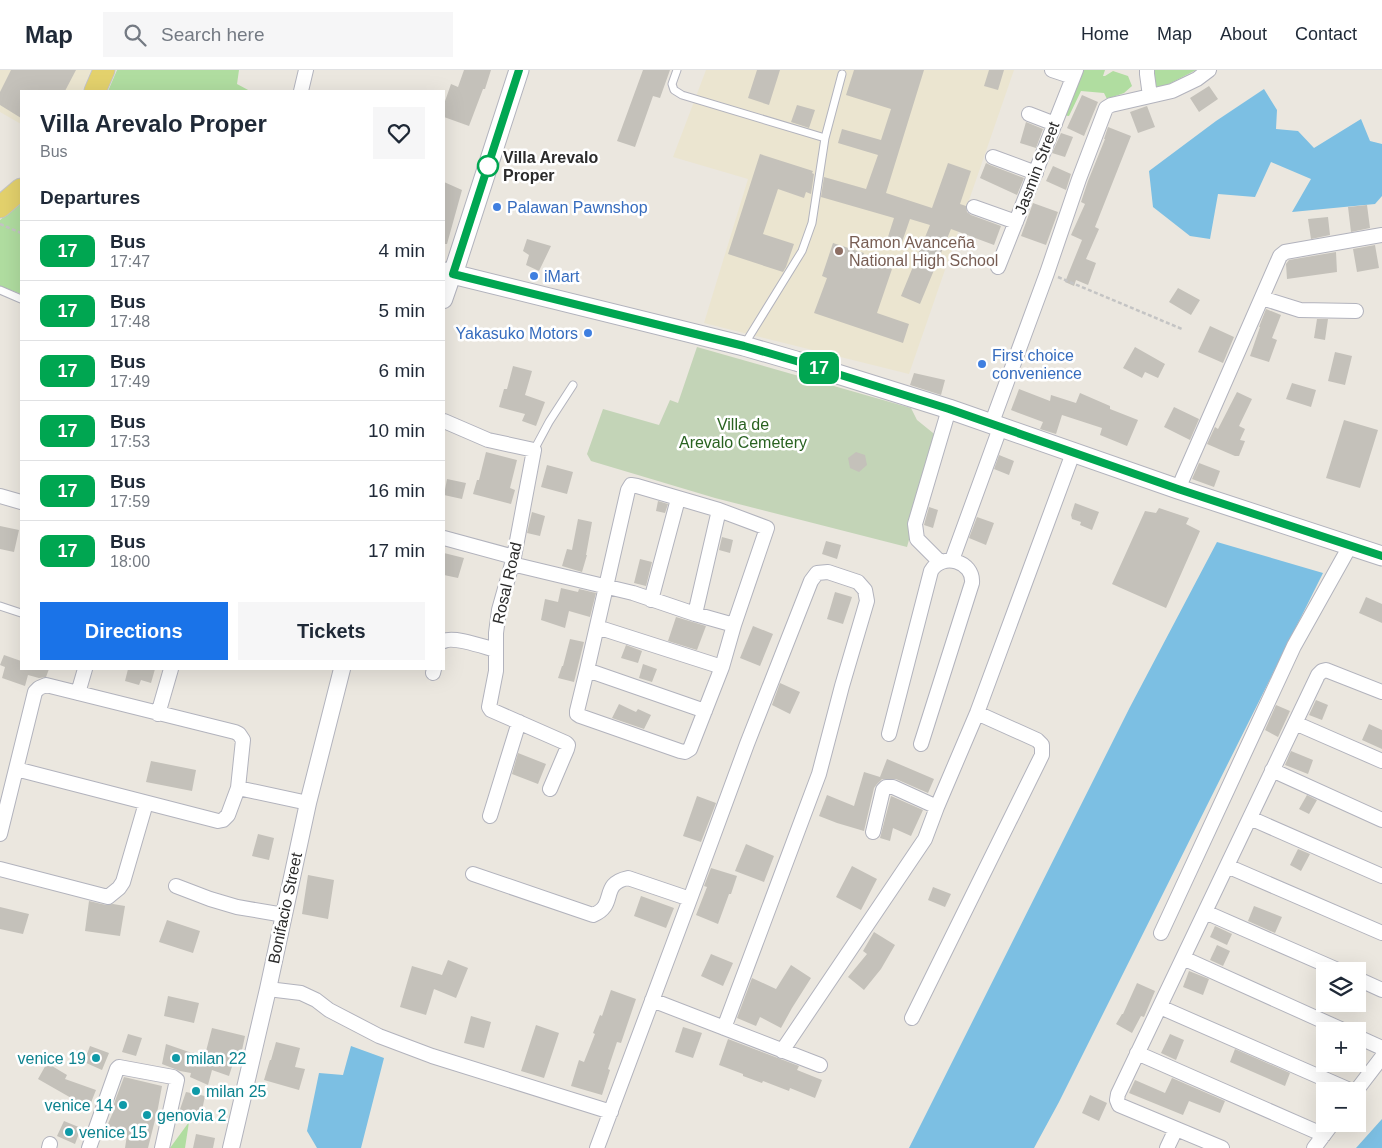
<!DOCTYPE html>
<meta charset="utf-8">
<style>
body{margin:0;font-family:Arial,sans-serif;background:#f6f6f7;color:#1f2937;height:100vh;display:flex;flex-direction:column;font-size:19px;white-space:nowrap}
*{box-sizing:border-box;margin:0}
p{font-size:16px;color:#747a83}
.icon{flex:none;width:28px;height:28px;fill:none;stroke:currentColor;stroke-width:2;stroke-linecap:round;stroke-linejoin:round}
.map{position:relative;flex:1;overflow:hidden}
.side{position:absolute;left:20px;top:20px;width:425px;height:580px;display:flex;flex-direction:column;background:#fff;border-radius:0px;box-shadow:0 5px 20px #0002}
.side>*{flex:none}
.badge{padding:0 10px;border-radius:8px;font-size:18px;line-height:32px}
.tools{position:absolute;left:1316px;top:892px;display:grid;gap:10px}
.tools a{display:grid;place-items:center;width:50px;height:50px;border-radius:0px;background:#fff;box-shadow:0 5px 20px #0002;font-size:25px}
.map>.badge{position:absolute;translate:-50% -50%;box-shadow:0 0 0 2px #fff}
h2{padding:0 20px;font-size:19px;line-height:45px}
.round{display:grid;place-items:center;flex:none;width:52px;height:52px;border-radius:0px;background:#f6f6f7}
.head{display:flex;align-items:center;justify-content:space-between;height:85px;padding:0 20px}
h1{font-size:24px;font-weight:600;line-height:38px}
.cta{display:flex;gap:10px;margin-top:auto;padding:10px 20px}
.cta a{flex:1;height:58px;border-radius:0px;background:#1a73e8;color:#fff;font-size:20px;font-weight:600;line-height:58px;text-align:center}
.cta a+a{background:#f6f6f7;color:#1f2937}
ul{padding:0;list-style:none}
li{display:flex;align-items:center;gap:15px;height:60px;padding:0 20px;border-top:1px solid #e0e1e3}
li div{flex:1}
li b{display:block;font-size:19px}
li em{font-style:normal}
li .badge{min-width:55px;font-weight:700;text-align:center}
header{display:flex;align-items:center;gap:30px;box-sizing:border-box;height:70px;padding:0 25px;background:#fff;border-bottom:1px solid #e0e1e3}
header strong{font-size:24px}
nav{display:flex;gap:28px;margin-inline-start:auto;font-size:18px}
.search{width:350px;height:45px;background:#f6f6f7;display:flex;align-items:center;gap:12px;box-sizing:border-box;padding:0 18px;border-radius:0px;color:#747a83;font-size:19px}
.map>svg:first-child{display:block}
</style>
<header>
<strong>Map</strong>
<div class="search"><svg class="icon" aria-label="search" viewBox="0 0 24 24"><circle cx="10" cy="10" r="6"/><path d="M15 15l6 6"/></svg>Search here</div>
<nav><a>Home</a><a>Map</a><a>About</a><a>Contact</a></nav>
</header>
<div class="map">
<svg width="1382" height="1078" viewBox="0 0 1382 1078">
<rect width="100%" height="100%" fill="#ebe7df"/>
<path fill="#ebe5d0" d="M0,0H91L82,21H21V54L0,42Z
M706,0H1014L909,304L704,253L748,109L673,87Z"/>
<path fill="#b0dda0" d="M117,0H239L237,14L250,21H108Z
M1080,0H1105L1103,6H1105L1113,1L1128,6L1132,16L1124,23L1107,29L1104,23L1081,21L1069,46L1062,45Z
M1153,0H1196L1171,13L1157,19L1153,7Z
M21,133V224L0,216V150Z
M189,1052L185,1078H170Z"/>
<path fill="#c3d4b7" d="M697,277L911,338L917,350L938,367L907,477L715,428L591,391L587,384L603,339L659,355L670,330L678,333Z"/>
<path fill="#7cbfe3" d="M1264,19L1277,40L1276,59L1298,61L1314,78L1361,49L1370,71L1382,74V126L1375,134L1292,142L1311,109L1271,92L1255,127L1218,124L1210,169L1190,166L1153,137L1149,101L1216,51Z
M1217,472L1323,503L1059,1032L1034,1078H909L1130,637Z
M351,976L384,988L361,1078H317L307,1061L319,1003L343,1005Z
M1382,1049V1078H1356Z"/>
<path fill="#c4c1ba" d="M11,0H76L65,21H21V48L0,35V22Z
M464,0H491L485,19H483L469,56L444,47V34L451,14L458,17Z
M643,0H670L660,28L653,26L635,77L617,71Z
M757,0H780L769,35L748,28Z
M854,0H924L886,123L932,138L948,93L971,101L960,134L966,136L967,142L971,145L1001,156L994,175L951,159L920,234L901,226L930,155L910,149L901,175L887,170L894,148L821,127L824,107L866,119L878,85L838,73L842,59L881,70L891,39L846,25Z
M989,0H1004L998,20L984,16Z
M1209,16L1218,29L1199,42L1190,28Z
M1082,25L1098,32L1084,66L1067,58Z
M797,35L815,40L809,58L791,52Z
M1147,36L1155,57L1138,63L1130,42Z
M1026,52L1043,59L1036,78L1020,73Z
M1108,57L1131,66L1095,157L1099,159L1086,189L1096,193L1088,215L1076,210L1074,216L1065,212L1082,170L1071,165L1085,134L1081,132L1088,111L1105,69H1104Z
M1061,63L1073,67L1065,87L1052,83Z
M760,84L813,101L812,103L814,104L811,124L806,122L804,128L778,119L763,164L794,174L786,197L783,202L728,184Z
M986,93L990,95L1024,108L1017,125L980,108Z
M1053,96L1071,104L1066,120L1046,111Z
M444,112L462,120L447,174H444Z
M1033,133L1058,142L1046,175L1021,166Z
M1367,135L1370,158L1351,162L1348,137Z
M1328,147L1330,165L1311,169L1308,149Z
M527,169L551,176L539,201L526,195L529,185L523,181Z
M833,173L864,183L863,186L892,199L877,243L909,254L903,273L814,243L827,208L822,206Z
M1375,175L1379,198L1357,202L1353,179Z
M1336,182L1337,202L1287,209L1286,194L1289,190Z
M1178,218L1200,230L1191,245L1169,232Z
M1266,239L1281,245L1272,268L1277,270L1269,292L1250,286L1260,257H1259Z
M1317,249H1328L1325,270L1314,268Z
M1210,256L1234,267L1223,293L1198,282Z
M1135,277L1165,294L1158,308L1145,302L1142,308L1123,298Z
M1335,282L1352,286L1345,315L1328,311Z
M513,296L532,301L525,325L545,332L536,356L522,351L525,344L499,337L504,319H507Z
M914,303L945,310L941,325L910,315Z
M1292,313L1316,320L1311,337L1286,329Z
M1019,319L1050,331L1051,325L1076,333L1080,323L1110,336V339L1138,350L1127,376L1100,365L1102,358L1062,345L1056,364L1040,359L1043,352L1011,340Z
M1237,322L1252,329L1239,356L1245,359L1240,370L1245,371L1239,386H1235L1207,374L1215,357L1218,359Z
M1174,337L1199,349L1190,370L1164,357Z
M1344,350L1378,360L1360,418L1326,408Z
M486,382L517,390L510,418L515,420L511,434L473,424L477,410H479Z
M856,382L865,385L867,395L859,402L850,398L848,388Z
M999,385L1014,391L1009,405L994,399Z
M1199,393L1220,401L1214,417L1192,409Z
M547,395L573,402L567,424L541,417Z
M447,409L466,413L462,429L444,425Z
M658,431L668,434L665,443L656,441Z
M1075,433L1099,442L1092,460L1080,455L1081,452L1072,449L1071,445Z
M929,437L938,440L933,458L924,455Z
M1159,438L1189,448L1186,454L1200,461L1166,538L1112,514L1145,441L1156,443Z
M532,442L545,446L540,466L527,463Z
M977,447L994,453L986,475L969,468Z
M578,449L592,452L586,485H587L582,502L562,496L567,479L572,480Z
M0,456L19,460L14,482L0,479Z
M722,467L733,470L730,483L719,480Z
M826,471L841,475L837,489L822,484Z
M444,483L464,488L458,508L444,505Z
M640,489L652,492L646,516L634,513Z
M561,518L578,522L579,519L596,523L590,547L569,541L565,558L541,550L545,529L558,532Z
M835,522L852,527L843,554L827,549Z
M1366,527L1382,534V553L1359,543Z
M676,547L706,556L697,580L668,571Z
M753,556L773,564L760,596L740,588Z
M570,569L584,572L574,612L558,608L562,596H563Z
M626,575L642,581L638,593L621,588Z
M4,585L21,591V599H49L46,607L39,608L28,605L25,616L2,608L5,597L0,595Z
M643,594L657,599L652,612L639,608Z
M128,599H155L151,613L141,610L139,615L125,611Z
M780,613L800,622L790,644L772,635Z
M1316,630L1328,635L1322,650L1309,645Z
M619,634L636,642L638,639L651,645L644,659L612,648Z
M1276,635L1290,641L1278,667L1265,660Z
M1369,654L1382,660V679L1362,670Z
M1291,681L1313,690L1308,704L1285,695Z
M518,683L546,694L538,714L512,704Z
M887,689L934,709L928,723L896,709H882L877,714L874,718L864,761L837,753L819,746L827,725L854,736L864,702L880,707Z
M151,691L196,700L192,721L146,712Z
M1307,725L1317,730L1309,744L1299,739Z
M697,726L716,733L701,772L683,766Z
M891,726L923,740L911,766L893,758L890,771L880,768Z
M258,764L274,768L269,790L252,786Z
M746,774L774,786L764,812L735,801Z
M1298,779L1310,784L1301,801L1290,795Z
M852,796L877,809L861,840L836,827Z
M711,798L737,806L731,824H729L718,854L696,845L707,817L704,816Z
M308,805L334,810L328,849L302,844Z
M933,817L951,824L945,837L928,830Z
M641,826L674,838L666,858L634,846Z
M89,831L106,835L113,834L125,836L120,866L85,861Z
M1254,836L1282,847L1275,863L1248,851Z
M0,837L29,844L23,864L0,859Z
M167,850L200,861L193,883L159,872Z
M1215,856L1232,864L1227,875L1210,867Z
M874,862L895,875L881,899L864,920L848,907L867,884L863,881Z
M1217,875L1230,881L1223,896L1210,890Z
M711,884L733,893L723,916L701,906Z
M448,890L468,898L456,928L434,919L426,945L400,937L412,896L442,905Z
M791,895L811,908L792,938L781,958L760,947L756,956L737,948L752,908L776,919Z
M1189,901L1209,909L1203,925L1183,917Z
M1137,913L1155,921L1144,947L1141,946L1132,963L1116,954L1122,944H1123Z
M611,920L636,929L621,973L617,972L608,999L610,1000L602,1025L571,1016L579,990L584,992L595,964L593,963L600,945L602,946Z
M168,926L199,933L194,953L164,946Z
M471,946L491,952L484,978L464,973Z
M536,955L559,963L544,1008L521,1001Z
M683,957L702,963L693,988L675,982Z
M212,958L245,966L241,985L236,984L229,1006L212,1000L208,1015L190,1007L191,1003L180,1001L162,994L166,974L189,982L205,985Z
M128,964L142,968L136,986L122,982Z
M1170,964L1184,970L1176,990L1161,983Z
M728,969L799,996L797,1000L822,1010L815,1028L790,1018L789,1021L763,1011L762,1013L743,1006V1004L719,995Z
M276,972L300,978L295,997L305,999L299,1020L264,1010L270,990H271Z
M90,976L109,983L102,1000L84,992Z
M1235,979L1290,1003L1285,1016L1230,992Z
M47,993L67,1005L65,1009L96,1020L90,1035L73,1029L38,1009Z
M124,1007L162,1016L158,1038L148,1078H125L127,1065L107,1056L114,1040L112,1039Z
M1172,1008L1225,1031L1220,1043L1189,1031L1183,1045L1129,1023L1135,1010L1165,1023Z
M186,1022L205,1026L200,1050L178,1045Z
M1090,1025L1107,1033L1099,1051L1082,1043Z
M64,1051L81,1058L75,1074L57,1066Z
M196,1064L215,1068L213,1078H193Z"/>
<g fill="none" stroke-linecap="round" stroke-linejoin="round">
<defs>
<path id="service" d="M677,0L672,14L674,20L682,25L825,68
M0,220L21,229
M744,275L802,181L812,153L825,68L842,4
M534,380L549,352L573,315
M0,536L21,543"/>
<path id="minor" d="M1052,0L1073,7
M1147,0V4L1150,26
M301,21L306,0
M1029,44L1055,54
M993,87L1036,103
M974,137L1016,152
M998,197L1076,0
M1262,228L1300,240L1356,241
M444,351L488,370L534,380L514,487L499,540L496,563V601L489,637L491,640L566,673L568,675L567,679L550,719
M991,355L1047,203L1079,109L1106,38L1111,35L1172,21L1197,9L1209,0
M631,415L637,416L719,440L767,458L734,555L722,597L690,679L685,682L680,681L580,646L577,644V641L587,600L628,420Z
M1178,419L1280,186L1285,182L1382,165
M0,426L21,432
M444,468L514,487
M952,490L1000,358
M940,492L917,469L915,454L949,339
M512,494L633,523L695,544L734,555
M651,530L678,429
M695,544L719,440
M597,557L722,597
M444,571C454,566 484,577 496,580
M587,600L705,641
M433,603L434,599
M78,623L85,599
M158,644L171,599
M1295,653L1382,691
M889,664L931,501C942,482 974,491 972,513L921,674
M1272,700L1382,750
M238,718L308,733
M490,746L519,652
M1250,748L1382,806
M873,762L883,720L886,717H893L937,737
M0,764L35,622L39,618L46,615L235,662L239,664L243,670L238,718L228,745L223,750L218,751L16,699
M1227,796L1382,863
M0,799L108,827L119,818L123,812L146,733
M473,804L593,845C618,835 599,814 628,808L690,829
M176,816L210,829L237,837L284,845
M1205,842L1340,901
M1161,863L1294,576L1350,476
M1183,888L1345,961
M1358,909L1382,920
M268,919L301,923L316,930L329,940L379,966L432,986L611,1042
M652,930L820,995
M1160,937L1352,1021
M912,948L1042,685V675L1037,670L977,643
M1358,967L1382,978
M782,981L925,769L937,737L977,643L1073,383
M1137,983L1324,1065
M1356,1021L1382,987
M49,1078L50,1074
M89,1078L117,999L119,997L173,1007L177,1010L162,1078
M597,1078L690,829L747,674L811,511L817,503L828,502L858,512L865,520L867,531L842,616L819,704L724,958
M1167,1078L1176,1059
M1222,1078L1119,1035L1117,1030L1118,1024L1318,605L1322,601L1326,600L1382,622
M1314,1078L1332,1054"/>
<path id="tertiary" d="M444,230L453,204
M231,1078L268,919L308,733L342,599"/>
<path id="secondary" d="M444,202L744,276L796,291L949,339L1178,419L1382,486
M453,204L519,0"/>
<path id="primary" d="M95,21L104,0
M0,137L21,119"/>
</defs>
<use href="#service" stroke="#b2b3bd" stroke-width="9"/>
<use href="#minor" stroke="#b2b3bd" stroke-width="16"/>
<use href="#tertiary" stroke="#b2b3bd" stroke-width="18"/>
<use href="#secondary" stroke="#b2b3bd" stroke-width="21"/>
<use href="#primary" stroke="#c4c4c4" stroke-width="23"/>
<path stroke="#c4c4c4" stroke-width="2.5" stroke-dasharray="4 2.5" stroke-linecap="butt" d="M0,154L21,163
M1058,207L1182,259"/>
<use href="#service" stroke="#fff" stroke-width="7"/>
<use href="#minor" stroke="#fff" stroke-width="14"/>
<use href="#tertiary" stroke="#fff" stroke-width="16"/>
<use href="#secondary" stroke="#fff" stroke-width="19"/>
<use href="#primary" stroke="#e3d16c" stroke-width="21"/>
</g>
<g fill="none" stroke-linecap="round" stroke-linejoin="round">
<defs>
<path id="line" d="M519,0L453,204L744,276L796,291L949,339L1178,419L1382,486"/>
</defs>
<use href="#line" stroke="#fff" stroke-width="11"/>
<use href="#line" stroke="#00a651" stroke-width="8"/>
</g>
<circle fill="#fff" stroke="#00a651" stroke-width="2.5" cx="488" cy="96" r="10"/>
<g fill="#3f7fe0" stroke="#fff" stroke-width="2">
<circle cx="497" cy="137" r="5"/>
<circle cx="534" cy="206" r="5"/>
<circle cx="588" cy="263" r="5"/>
<circle cx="982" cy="294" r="5"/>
</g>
<circle fill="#8d6e63" stroke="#fff" stroke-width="2" cx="839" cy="181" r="5"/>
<g fill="#0f9aa8" stroke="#fff" stroke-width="2">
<circle cx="96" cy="988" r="5"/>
<circle cx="176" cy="988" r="5"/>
<circle cx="196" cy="1021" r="5"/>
<circle cx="123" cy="1035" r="5"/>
<circle cx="147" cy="1045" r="5"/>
<circle cx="69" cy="1062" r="5"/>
</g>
<g text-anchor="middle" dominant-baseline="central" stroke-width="5" stroke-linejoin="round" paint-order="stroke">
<g font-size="16" font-weight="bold" fill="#2b2b2b" stroke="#fff" text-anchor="start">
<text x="503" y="87">Villa Arevalo<tspan x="503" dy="18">Proper</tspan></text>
</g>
<g font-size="16" fill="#2b2b2b" stroke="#fff">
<text transform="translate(1037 98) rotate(-69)">Jasmin Street</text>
<text transform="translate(507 513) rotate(-77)">Rosal Road</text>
<text transform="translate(285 838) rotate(-78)">Bonifacio Street</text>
</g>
<g font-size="16" fill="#366cbe" stroke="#fff" text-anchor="start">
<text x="507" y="137">Palawan Pawnshop</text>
<text x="544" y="206">iMart</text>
<text x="578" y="263" text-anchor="end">Yakasuko Motors</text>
<text x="992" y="285">First choice<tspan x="992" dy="18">convenience</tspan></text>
</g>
<g font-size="16" fill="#785e54" stroke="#fff" text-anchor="start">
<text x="849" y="172">Ramon Avanceña<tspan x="849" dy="18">National High School</tspan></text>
</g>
<g font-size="16" fill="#296221" stroke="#fff">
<text x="743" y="354">Villa de<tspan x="743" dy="18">Arevalo Cemetery</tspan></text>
</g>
<g font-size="16" fill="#0d838f" stroke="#fff" text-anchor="start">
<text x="86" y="988" text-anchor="end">venice 19</text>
<text x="186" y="988">milan 22</text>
<text x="206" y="1021">milan 25</text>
<text x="113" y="1035" text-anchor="end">venice 14</text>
<text x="157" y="1045">genovia 2</text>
<text x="79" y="1062">venice 15</text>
</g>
</g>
</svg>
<div class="tools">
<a><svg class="icon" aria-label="layers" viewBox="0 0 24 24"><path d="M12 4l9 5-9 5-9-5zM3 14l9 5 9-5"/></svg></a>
<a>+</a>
<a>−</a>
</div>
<b class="badge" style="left:819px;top:298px;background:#00a651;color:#fff">17</b>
<section class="side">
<div class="head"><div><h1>Villa Arevalo Proper</h1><p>Bus</p></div><a class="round"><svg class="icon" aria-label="heart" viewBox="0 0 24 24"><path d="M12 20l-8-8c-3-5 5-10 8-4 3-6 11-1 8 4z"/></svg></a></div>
<h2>Departures</h2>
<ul>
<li><span class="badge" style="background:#00a651;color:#fff">17</span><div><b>Bus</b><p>17:47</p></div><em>4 min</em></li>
<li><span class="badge" style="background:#00a651;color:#fff">17</span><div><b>Bus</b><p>17:48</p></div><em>5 min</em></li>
<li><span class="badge" style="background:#00a651;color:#fff">17</span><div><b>Bus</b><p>17:49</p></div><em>6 min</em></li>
<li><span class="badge" style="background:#00a651;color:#fff">17</span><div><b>Bus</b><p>17:53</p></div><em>10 min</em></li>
<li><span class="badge" style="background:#00a651;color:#fff">17</span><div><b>Bus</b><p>17:59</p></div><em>16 min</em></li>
<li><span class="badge" style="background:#00a651;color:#fff">17</span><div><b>Bus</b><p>18:00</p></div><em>17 min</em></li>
</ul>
<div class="cta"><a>Directions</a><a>Tickets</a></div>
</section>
</div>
